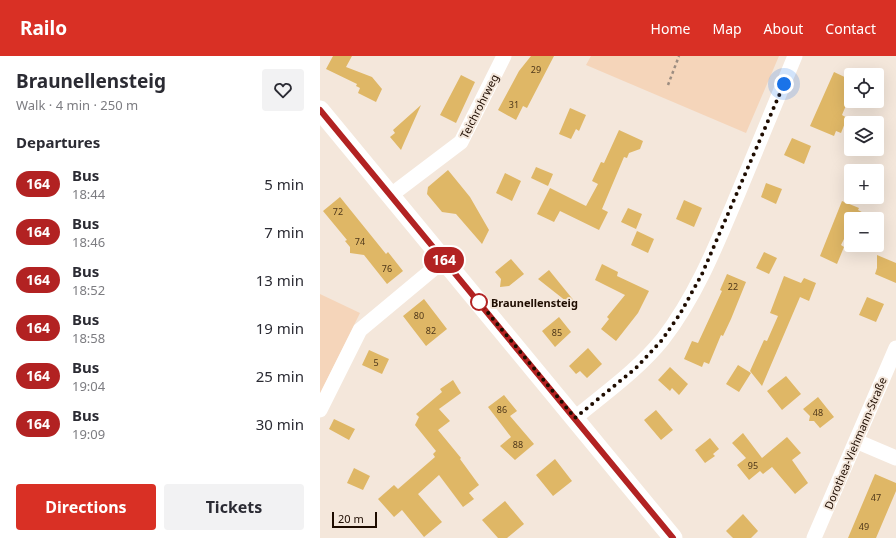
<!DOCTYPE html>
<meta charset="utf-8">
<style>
body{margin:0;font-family:"Noto Sans",sans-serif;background:#f2f2f3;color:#2b2b33;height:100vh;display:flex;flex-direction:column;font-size:15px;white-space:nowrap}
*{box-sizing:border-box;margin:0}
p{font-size:13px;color:#7c7c81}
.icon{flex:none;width:22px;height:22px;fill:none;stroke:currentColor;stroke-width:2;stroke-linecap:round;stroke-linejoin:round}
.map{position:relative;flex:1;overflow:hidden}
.side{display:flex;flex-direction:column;background:#fff;width:320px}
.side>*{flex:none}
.badge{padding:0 8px;border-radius:13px;font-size:14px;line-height:26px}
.tools{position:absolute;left:524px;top:12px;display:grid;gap:8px}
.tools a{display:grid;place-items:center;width:40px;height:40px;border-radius:4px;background:#fff;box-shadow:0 4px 16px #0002;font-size:20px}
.scale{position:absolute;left:12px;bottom:10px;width:45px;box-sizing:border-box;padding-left:4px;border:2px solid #1e0c00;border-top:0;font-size:11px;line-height:14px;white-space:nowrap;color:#1e0c00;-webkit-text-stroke:3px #f4e7db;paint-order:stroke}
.you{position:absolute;width:20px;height:20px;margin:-10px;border:3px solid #fff;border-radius:50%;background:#1a73e8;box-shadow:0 0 0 6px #1a73e833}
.map>.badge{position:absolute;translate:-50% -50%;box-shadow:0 0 0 2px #fff}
h2{padding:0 16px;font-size:15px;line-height:36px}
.round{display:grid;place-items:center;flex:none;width:42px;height:42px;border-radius:4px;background:#f2f2f3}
.head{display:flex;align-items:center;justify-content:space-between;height:68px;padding:0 16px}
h1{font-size:19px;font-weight:700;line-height:30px}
.primary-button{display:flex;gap:8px;margin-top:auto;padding:8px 16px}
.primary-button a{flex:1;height:46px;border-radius:4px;background:#d93025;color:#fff;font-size:16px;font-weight:700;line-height:46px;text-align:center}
.primary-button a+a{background:#f2f2f3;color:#2b2b33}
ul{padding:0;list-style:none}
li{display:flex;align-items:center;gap:12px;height:48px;padding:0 16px}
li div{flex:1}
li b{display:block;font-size:15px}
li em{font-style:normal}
li .badge{min-width:44px;font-weight:700;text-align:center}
header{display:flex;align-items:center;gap:24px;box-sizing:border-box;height:56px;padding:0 20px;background:#d93025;color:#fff}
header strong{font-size:19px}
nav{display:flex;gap:22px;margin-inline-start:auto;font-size:14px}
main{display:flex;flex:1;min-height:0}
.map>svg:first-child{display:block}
</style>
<header>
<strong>Railo</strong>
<nav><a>Home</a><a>Map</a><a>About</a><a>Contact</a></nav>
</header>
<main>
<section class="side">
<div class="head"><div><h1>Braunellensteig</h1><p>Walk · 4 min · 250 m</p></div><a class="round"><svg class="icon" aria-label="heart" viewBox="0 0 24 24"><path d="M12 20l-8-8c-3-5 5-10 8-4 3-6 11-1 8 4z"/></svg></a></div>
<h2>Departures</h2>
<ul>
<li><span class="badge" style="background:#b22222;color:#fff">164</span><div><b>Bus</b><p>18:44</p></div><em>5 min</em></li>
<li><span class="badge" style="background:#b22222;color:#fff">164</span><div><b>Bus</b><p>18:46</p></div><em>7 min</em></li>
<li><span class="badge" style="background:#b22222;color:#fff">164</span><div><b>Bus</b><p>18:52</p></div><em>13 min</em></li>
<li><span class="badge" style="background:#b22222;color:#fff">164</span><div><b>Bus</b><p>18:58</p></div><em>19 min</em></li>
<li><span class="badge" style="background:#b22222;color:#fff">164</span><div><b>Bus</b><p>19:04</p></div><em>25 min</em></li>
<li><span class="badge" style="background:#b22222;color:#fff">164</span><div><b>Bus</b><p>19:09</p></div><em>30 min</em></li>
</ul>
<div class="primary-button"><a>Directions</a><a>Tickets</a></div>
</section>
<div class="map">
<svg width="576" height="482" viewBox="0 0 576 482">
<rect width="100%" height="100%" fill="#f4e7db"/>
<path fill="#f5d5ba" d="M271,0H459L426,77L266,9Z
M0,238L40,257L0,338Z"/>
<path fill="#dfb766" d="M13,0H32L26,11L52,21L62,33L56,46L38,37L40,32L36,30L37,28L6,13Z
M211,0H234L207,52L203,50L196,64L178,54L199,15Z
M514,16L531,24V37L522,59L527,62L521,77L516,75L514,80L490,70Z
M141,19L155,26L136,67L120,59Z
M101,49L84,87L81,94L70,81L75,77L73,74Z
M250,52L266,59L259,75L256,73L251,83L239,78Z
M299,74L323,85L320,93L309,97L307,102L304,101L282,153L288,156L279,174L240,155L234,166L217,158L230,132L266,150L278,128L272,125L280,108L281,106L284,107Z
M472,82L491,90L484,108L464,99Z
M216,111L233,118L228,130L211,122Z
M128,114L150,141L169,174L162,188L136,158L122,156L107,138L108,131Z
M185,117L201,125L192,145L176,137Z
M446,127L462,133L456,148L441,141Z
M20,141L66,198L68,196L83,215L67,228L44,199L30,197V191L25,185L27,184L3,155Z
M364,144L382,152L374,171L356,163Z
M522,145L539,152L538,154L555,163H531V169L521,189L524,191L517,208L500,200Z
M308,152L322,158L316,173L301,166Z
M317,175L334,183L328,197L311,189Z
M444,196L457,202L449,218L436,212Z
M557,199L576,207V227L555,218L557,212Z
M191,203L204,218L189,230L180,231L181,223L175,216Z
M282,208L298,216L297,220L329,235L318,257L296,285L281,273L289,263L287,261L305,239L275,224Z
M229,214L255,246L251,249L218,223Z
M407,218L426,226L411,263L403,280L401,279L389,308L384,306L382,311L364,303L372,285L378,287L402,235L400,234Z
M464,220L481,227L484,222L496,227L489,245L480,241L442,330L430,315L444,284L447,285L458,260L450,257Z
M547,241L564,248L556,266L539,259Z
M104,243L127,273L106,290L83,260Z
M239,261L251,276L235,291L222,275Z
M268,292L282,308L267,322L260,315L256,318L249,310Z
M49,294L69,303L62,318L42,309Z
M418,309L431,317L419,336L406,328Z
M350,311L368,328L359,339L352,332L350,335L338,324Z
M466,320L481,338L462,354L447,335Z
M133,324L141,337L119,353L130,365L118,374L141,402L140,403L159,429L149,437L154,443L143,451L119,419L98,438L122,466L104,481L82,454L74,461L58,443L74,429L78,433L115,401L113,398L116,395L95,369L99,361L96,358L122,336L120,333Z
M184,339L197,355L190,360L214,388L195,404L180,390L191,381L168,351Z
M498,341L514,361L500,372L494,365H489L490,360L483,353Z
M336,354L353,374L341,384L324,364Z
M14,363L35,373L29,384L9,373Z
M423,377L442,402L467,381L481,397L472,404L488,427L475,438L452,411L443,418L440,415L429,424L417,409L426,402L412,387Z
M390,382L399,393L393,398L395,400L385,407L375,394Z
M235,403L252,425L233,440L216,419Z
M34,412L50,420L43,434L27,427Z
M555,418L576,427V435L556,482H528Z
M185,445L204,468L187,482H178L162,464Z
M423,458L438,475L431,482H413L406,475Z"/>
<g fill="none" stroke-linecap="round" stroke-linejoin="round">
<path stroke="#9c8d81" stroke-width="2.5" stroke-dasharray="3 3" stroke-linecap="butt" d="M348,29L359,0"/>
<path stroke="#fff" stroke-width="15" d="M71,139L141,86L184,0
M0,354L40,274L124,204
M255,362C285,337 318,314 343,283C376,240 396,190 417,140C436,93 456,47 475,0
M536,385L576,402
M494,482L576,292"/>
<path stroke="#fff" stroke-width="19" d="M0,54L353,482"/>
</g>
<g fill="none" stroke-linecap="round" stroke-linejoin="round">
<defs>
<path id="line" d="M0,54L353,482"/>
</defs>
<use href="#line" stroke="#fff" stroke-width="9"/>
<use href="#line" stroke="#b22222" stroke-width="6"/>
<path stroke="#1e0c00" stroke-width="4" stroke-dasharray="0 7.2" d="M159,246L255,362L316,312L342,284L360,258L382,218L464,28"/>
</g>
<circle fill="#fff" stroke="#b22222" stroke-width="2" cx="159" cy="246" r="8"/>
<g text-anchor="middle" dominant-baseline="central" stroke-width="4" stroke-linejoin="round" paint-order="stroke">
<g font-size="9" fill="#4e371a">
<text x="216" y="13">29</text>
<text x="194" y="48">31</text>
<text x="18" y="155">72</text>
<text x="40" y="185">74</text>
<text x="67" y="212">76</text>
<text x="413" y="230">22</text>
<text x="99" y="259">80</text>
<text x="111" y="274">82</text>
<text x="237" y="276">85</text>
<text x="56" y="306">5</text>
<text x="182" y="353">86</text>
<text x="498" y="356">48</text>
<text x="198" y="388">88</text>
<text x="433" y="409">95</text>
<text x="556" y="441">47</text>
<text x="544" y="470">49</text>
</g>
<g font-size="11" fill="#1e0c00" stroke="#f4e7db">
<text transform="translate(159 50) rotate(-63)">Teichrohrweg</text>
<text transform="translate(535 387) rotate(-67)">Dorothea-Viehmann-Straße</text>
</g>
<g font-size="11" font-weight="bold" fill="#1e0c00" stroke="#f4e7db" text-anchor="start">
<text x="171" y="246">Braunellensteig</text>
</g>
</g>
</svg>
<div class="tools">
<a><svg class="icon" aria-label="locate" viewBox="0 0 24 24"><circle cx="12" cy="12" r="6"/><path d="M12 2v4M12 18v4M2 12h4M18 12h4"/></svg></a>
<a><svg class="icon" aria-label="layers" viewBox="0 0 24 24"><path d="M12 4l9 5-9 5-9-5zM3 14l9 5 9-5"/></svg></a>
<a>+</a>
<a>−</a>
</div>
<div class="scale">20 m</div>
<div class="you" style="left:464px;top:28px"></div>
<b class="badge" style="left:124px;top:204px;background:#b22222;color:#fff">164</b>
</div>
</main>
